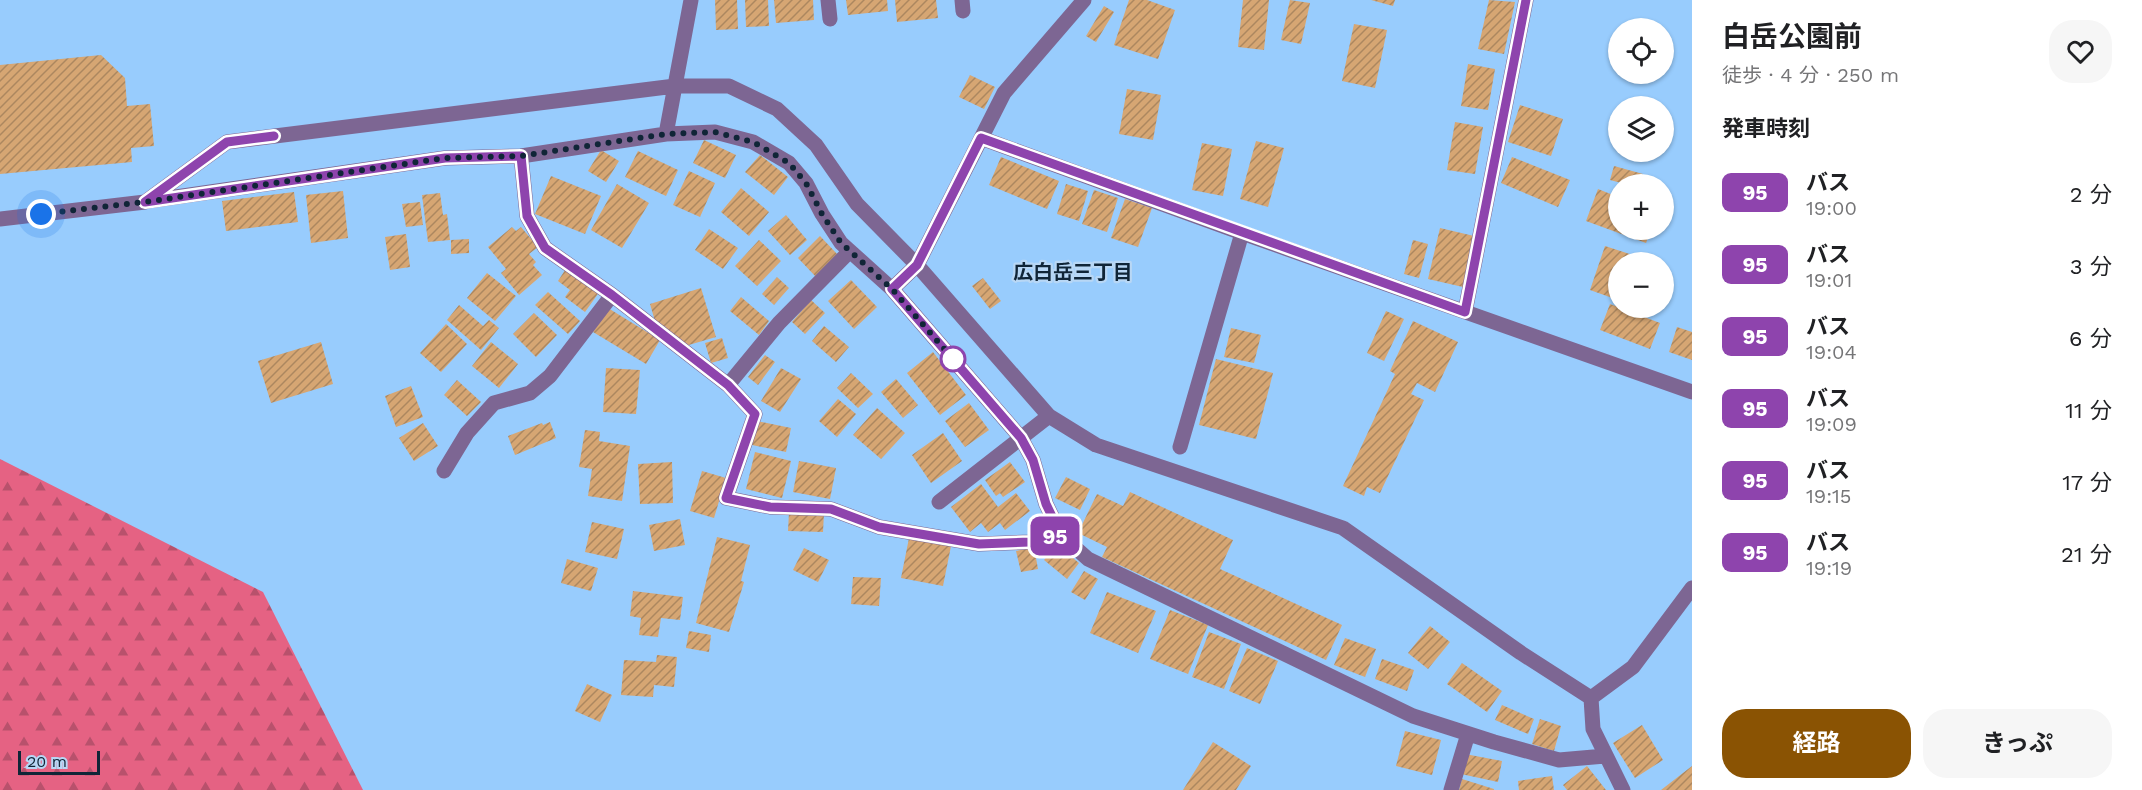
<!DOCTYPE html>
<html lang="ja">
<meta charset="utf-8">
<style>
body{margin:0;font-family:"Work Sans","Noto Sans JP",sans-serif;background:#f6f6f6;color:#202124;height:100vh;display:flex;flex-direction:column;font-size:22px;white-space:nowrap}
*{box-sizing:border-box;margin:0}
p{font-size:20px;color:#757577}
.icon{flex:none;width:33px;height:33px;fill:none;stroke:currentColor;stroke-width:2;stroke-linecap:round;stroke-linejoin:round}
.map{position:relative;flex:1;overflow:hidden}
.panel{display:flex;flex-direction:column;background:#fff;width:450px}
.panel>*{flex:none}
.badge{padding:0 12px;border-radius:9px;font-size:21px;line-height:39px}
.tools{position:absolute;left:1608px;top:18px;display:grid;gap:12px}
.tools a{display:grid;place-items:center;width:66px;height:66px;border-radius:50%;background:#fff;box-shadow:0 2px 4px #0004;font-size:30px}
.scale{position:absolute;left:18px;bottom:15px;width:82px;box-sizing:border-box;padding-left:6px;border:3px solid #102537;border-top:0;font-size:16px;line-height:21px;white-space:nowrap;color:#102537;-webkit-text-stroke:4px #b8d7f5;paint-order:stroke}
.you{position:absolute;width:30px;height:30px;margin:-15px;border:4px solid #fff;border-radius:50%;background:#1a73e8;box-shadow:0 0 0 9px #1a73e833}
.map>.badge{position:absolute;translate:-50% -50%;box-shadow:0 0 0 3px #fff}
h2{padding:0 30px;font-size:22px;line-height:54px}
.round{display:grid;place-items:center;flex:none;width:63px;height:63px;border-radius:24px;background:#f6f6f6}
.overview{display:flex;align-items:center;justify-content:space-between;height:102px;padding:0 30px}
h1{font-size:28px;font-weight:700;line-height:45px}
.action{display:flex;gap:12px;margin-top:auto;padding:12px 30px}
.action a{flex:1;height:69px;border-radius:24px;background:#8a5303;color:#fff;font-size:24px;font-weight:700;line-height:69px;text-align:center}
.action a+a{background:#f6f6f6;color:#202124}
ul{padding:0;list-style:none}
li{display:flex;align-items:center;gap:18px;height:72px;padding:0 30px}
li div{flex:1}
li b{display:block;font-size:22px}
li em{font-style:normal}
li .badge{min-width:66px;font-weight:700;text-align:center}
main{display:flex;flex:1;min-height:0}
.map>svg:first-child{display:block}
</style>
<main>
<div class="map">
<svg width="1692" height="790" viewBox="0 0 1692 790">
<defs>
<pattern id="forest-firs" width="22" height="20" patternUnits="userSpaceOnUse" patternTransform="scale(1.5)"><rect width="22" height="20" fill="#e56283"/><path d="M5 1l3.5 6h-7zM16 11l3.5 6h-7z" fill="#b8516c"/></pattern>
<pattern id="building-hatch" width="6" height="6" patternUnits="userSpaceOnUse" patternTransform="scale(1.5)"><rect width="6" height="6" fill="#d6a673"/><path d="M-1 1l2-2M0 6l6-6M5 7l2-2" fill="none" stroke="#ac875f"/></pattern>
</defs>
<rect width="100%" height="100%" fill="#98ccfd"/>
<path fill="url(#forest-firs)" d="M0,459L263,592L363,790H0Z"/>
<path fill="url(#building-hatch)" d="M715,0H737L738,29L716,30Z
M745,0H768L769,26L746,27Z
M774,0H813L814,20L776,23Z
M846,0H887L888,11L848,15Z
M895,0H936L938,18L897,22Z
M1129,0H1147L1175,10L1158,59L1114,45Z
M1243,0H1269L1264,50L1238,47Z
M1290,0L1310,3L1301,44L1281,40Z
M1371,0H1395L1393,6Z
M1489,0L1515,2L1504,54L1478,49Z
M1104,6L1114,12L1096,42L1086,36Z
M1354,24L1387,30L1375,88L1342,81Z
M101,55L125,78L127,106L150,104L154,146L131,148L132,162L0,174V65Z
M1468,64L1495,69L1488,110L1461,106Z
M970,75L995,87L984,109L959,97Z
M1127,89L1161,95L1153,140L1119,134Z
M1520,105L1563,119L1551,156L1508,142Z
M1455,122L1483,127L1475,174L1447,170Z
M704,140L736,155L725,178L693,163Z
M1256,141L1284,148L1268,207L1240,199Z
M1202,143L1232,149L1223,196L1192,190Z
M601,150L619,161L606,182L588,171Z
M638,151L678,170L666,196L625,177Z
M760,155L788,177L774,195L745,172Z
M1001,157L1059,181L1047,209L989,185Z
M1512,157L1570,180L1558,207L1501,183Z
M1614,166L1643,174L1640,184H1625L1610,180Z
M689,171L715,183L700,217L673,205Z
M551,176L601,196L585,234L535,214Z
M617,184L649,203L622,248L591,230Z
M1066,184L1088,191L1079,221L1057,214Z
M741,188L769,212L749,236L721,212Z
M1598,189L1618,197V230H1651L1646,243L1586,221Z
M1094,190L1118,198L1107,232L1082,224Z
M343,191L348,238L311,243L306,195Z
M294,192L298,222L226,231L222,201Z
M440,193L443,215L447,214L450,240L428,242L422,195Z
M1125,199L1152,208L1138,247L1111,238Z
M420,202L423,225L406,227L402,204Z
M786,215L807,240L790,255L768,231Z
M512,227L516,231L521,227L538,247L529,254L536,262L533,265L542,275L519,295L501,273L506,269L488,247Z
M1440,228L1474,236L1463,287L1428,279Z
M709,229L738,248L723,269L695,250Z
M406,234L410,267L390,270L385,237Z
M820,236L838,255L816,277L798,258Z
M469,239V253L451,254V240Z
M759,240L781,261L757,286L735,266Z
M1413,240L1428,244L1419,278L1404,274Z
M1605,246L1645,259L1643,262H1618V300L1590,290Z
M567,267L600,291L585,312L565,297L570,290L558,281Z
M487,273L516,296L495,321L467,298Z
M777,277L789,288L774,305L762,294Z
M983,278L1001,301L990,309L972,286Z
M851,280L877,307L854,329L828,301Z
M701,288L716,337L682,347L669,338L665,326L657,328L650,304Z
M548,292L580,321L568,334L535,305Z
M741,297L769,321L759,335L730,311Z
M811,300L825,313L805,334L792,322Z
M1610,304L1660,323L1650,349L1600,330Z
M459,305L483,326L489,320L499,328L481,350L447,320Z
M608,308L660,340L646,364L593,332Z
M1386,311L1404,319L1384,361L1367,353Z
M534,313L557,335L536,357L513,334Z
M1413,321L1458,342L1435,392L1417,383L1411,394L1424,400L1380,493L1367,487L1364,496L1343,486L1395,374L1390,371Z
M446,324L467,344L441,372L420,353Z
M824,326L849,347L836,362L812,341Z
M1677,327L1692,332V360L1669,352Z
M1231,328L1261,335L1254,363L1224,357Z
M722,338L728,358L711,363L705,343Z
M321,342L333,384L271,403L258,361Z
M491,342L518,364L499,388L472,366Z
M933,352L966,395L940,415L907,373Z
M765,355L775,362L758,385L748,377Z
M1216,359L1273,373L1256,439L1199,425Z
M606,368L640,370L636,414L603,412Z
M781,368L801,379L780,412L761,401Z
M851,373L873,394L858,408L837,388Z
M896,379L918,405L903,418L881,392Z
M457,380L481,402L467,416L444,395Z
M411,386L423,417L396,427L385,396Z
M838,399L856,414L837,437L819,421Z
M969,403L989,430L965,447L945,421Z
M877,408L905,433L881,459L853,435Z
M757,421L791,428L786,452L752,445Z
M550,422L556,438L515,455L508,436L542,423L543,425Z
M423,423L438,446L414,461L399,438Z
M585,430L600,432L599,441L630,446L622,501L588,496L592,469L579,467Z
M943,433L962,461L931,483L912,455Z
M755,452L791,461L782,498L746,489Z
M799,461L836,468L830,499L793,492Z
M672,462L673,503L640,504L638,464Z
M1010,462L1025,482L1003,497L1000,493L996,496L985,480Z
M702,471L726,478L714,518L690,511Z
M1066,477L1090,489L1080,510L1055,498Z
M981,484L998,507L1016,493L1030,511L1005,530L1000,523L988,532L981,523L970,532L951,507Z
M1130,492L1233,540L1220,569L1342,625L1326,660L1102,557L1107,547L1078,533L1097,494L1123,506Z
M789,512L824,513L823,532L788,531Z
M680,519L685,545L654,551L649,525Z
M592,522L624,529L617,559L585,552Z
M717,537L750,545L741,581L744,582L729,632L696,623Z
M909,538L951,546L943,586L901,578Z
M1057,545L1079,563L1067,579L1044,560Z
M1034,547L1038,569L1021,572L1016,551Z
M804,548L829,560L818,582L793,570Z
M567,559L598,568L591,591L561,583Z
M1084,571L1098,579L1085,600L1071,592Z
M853,577L881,578L879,606L851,604Z
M633,591L683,597L680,620L661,618L658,637L639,635L641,618L630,616Z
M1107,592L1156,611L1138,653L1090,633Z
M1170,610L1208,625L1188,674L1150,659Z
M1430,626L1450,642L1428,669L1408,653Z
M689,631L711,635L709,652L686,648Z
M1209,632L1241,644L1224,689L1192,677Z
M1345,638L1376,649L1365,677L1334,665Z
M1247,648L1278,661L1260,704L1229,691Z
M657,655L677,657L674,687L654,685L653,697L621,695L624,660L656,662Z
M1382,659L1414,670L1407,691L1375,679Z
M1462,663L1502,691L1487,712L1447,684Z
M587,684L612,695L600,722L575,711Z
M1502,705L1534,719L1528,734L1495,720Z
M1540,719L1561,726L1554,751L1532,744Z
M1642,725L1663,760L1635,778L1613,743Z
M1405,731L1441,740L1432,775L1396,766Z
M1213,742L1251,766L1236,790H1183Z
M1465,754L1502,761L1498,782L1461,774Z
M1587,766L1606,790H1567L1563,785Z
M1692,766V790H1661Z
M1552,776L1554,790H1519L1518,781Z
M1462,779L1494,789V790H1459Z"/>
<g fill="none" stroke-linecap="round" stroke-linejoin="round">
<path stroke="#7d6693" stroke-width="15" d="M828,0L830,19
M962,0L963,11
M666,134L691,0
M981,138L1242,233L1692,392
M521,156L527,216L545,248L612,295L728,385L779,323L850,251
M148,201L445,158L521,156L666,134L715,132L753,142L789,163L806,183L822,214L841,243L892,289L1021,438L1033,460L1046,504L1061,535L1088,559L1413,716L1494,742L1559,760L1605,756
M0,219L145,202L227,142L675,86H729L777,109L816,145L857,204L917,265L1049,416L1096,445L1343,528L1521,653L1591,698L1633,667L1692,588
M892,289L917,265L1004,93L1084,0
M1465,312L1526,0
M728,385L755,414L726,498L770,507L831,509L879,527L979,544L1030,542L1061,535
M1180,447L1242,233
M444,471L467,433L494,403L530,393L550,376L612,295
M939,502L1049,416
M1591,698L1593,729L1623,790
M1451,790L1468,734"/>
</g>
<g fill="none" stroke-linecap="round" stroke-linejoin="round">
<defs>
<path id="line" d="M274,136L227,142L145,202L445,158L521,156L527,216L545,248L612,295L728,385L755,414L726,498L770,507L831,509L879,527L979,544L1030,542L1061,535L1046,504L1033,460L1021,438L892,289L917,265L981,138L1465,312L1526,0"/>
</defs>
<use href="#line" stroke="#fff" stroke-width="14"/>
<use href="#line" stroke="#8e44ad" stroke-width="9"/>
<path stroke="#102537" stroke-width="6" stroke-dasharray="0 10.8" d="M41,214L145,202L445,158L521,156L666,134L715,132L753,142L789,163L806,183L822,214L841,243L892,289L953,359"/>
</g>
<circle fill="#fff" stroke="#8e44ad" stroke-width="3" cx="953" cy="359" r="12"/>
<g text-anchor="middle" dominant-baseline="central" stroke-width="4.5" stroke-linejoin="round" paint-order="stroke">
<g font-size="20" font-weight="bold" fill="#102537" stroke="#b8d7f5">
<text x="1073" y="272">広白岳三丁目</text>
</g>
</g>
</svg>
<div class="tools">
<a><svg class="icon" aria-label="locate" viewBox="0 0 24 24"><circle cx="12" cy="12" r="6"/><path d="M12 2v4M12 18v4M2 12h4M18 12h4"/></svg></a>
<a><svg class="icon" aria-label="layers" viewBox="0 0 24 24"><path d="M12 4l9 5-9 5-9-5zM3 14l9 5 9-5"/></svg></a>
<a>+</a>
<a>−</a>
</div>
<div class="scale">20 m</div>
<div class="you" style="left:41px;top:214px"></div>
<b class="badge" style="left:1055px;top:536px;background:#8e44ad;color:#fff">95</b>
</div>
<section class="panel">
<div class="overview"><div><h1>白岳公園前</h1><p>徒歩 · 4 分 · 250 m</p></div><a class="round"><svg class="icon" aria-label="heart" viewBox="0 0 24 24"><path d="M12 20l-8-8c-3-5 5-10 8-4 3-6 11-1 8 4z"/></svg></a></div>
<h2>発車時刻</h2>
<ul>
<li><span class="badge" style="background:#8e44ad;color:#fff">95</span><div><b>バス</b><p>19:00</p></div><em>2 分</em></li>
<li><span class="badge" style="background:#8e44ad;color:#fff">95</span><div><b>バス</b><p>19:01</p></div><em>3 分</em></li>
<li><span class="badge" style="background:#8e44ad;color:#fff">95</span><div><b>バス</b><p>19:04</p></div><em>6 分</em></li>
<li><span class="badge" style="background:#8e44ad;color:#fff">95</span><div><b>バス</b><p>19:09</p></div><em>11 分</em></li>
<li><span class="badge" style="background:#8e44ad;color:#fff">95</span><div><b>バス</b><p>19:15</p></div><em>17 分</em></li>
<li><span class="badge" style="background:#8e44ad;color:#fff">95</span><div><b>バス</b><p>19:19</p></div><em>21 分</em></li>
</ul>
<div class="action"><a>経路</a><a>きっぷ</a></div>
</section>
</main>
